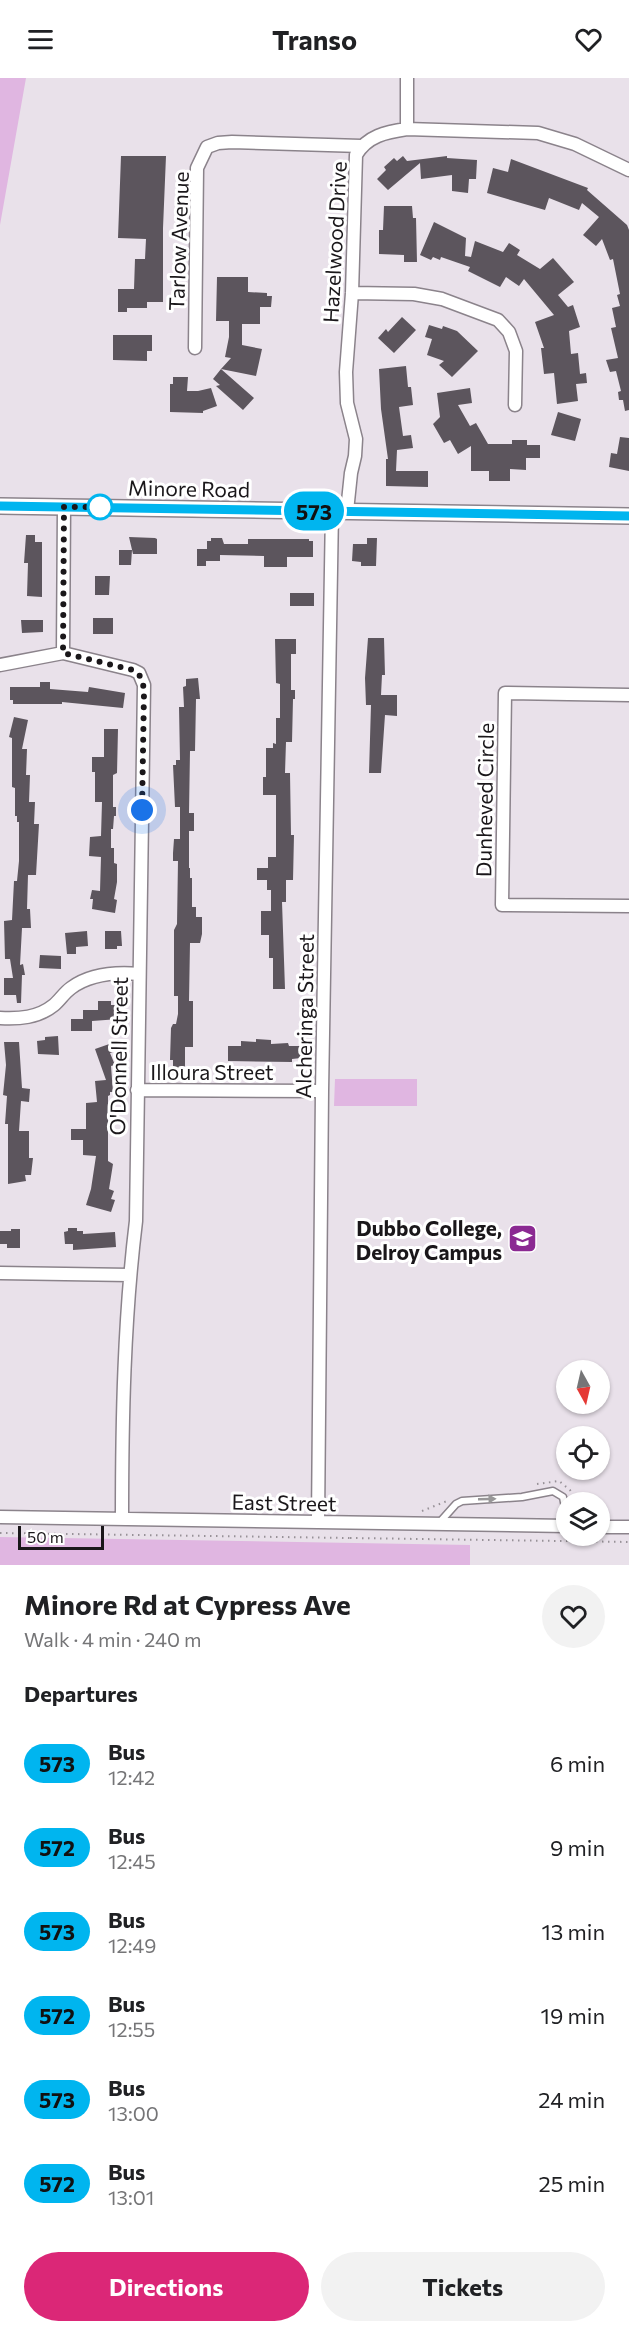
<!DOCTYPE html>
<meta charset="utf-8">
<style>
body{margin:0;font-family:Commissioner,sans-serif;background:#f2f2f2;color:#202124;height:100vh;display:flex;flex-direction:column;font-size:22px;white-space:nowrap}
*{box-sizing:border-box;margin:0}
p{font-size:20px;color:#757577}
.icon{flex:none;width:33px;height:33px;fill:none;stroke:currentColor;stroke-width:2;stroke-linecap:round;stroke-linejoin:round}
.map{position:relative;height:1487px;overflow:hidden}
.drawer{display:flex;flex-direction:column;background:#fff;flex:1}
.drawer>*{flex:none}
.badge{padding:0 12px;border-radius:20px;font-size:21px;line-height:39px}
.needle{width:39px;rotate:172deg}
.tools{position:absolute;left:556px;top:1282px;display:grid;gap:12px}
.tools a{display:grid;place-items:center;width:54px;height:54px;border-radius:50%;background:#fff;box-shadow:0 2px 4px #0004;font-size:30px}
.scale{position:absolute;left:18px;bottom:15px;width:86px;box-sizing:border-box;padding-left:6px;border:3px solid #1a171a;border-top:0;font-size:16px;line-height:21px;white-space:nowrap;color:#1a171a;-webkit-text-stroke:4px #fff;paint-order:stroke}
.you{position:absolute;width:30px;height:30px;margin:-15px;border:4px solid #fff;border-radius:50%;background:#1a73e8;box-shadow:0 0 0 9px #1a73e833}
.map>.badge{position:absolute;translate:-50% -50%;box-shadow:0 0 0 3px #fff}
h2{padding:0 24px;font-size:22px;line-height:54px}
.round{display:grid;place-items:center;flex:none;width:63px;height:63px;border-radius:32px;background:#f2f2f2}
.headline{display:flex;align-items:center;justify-content:space-between;height:102px;padding:0 24px}
h1{font-size:28px;font-weight:700;line-height:45px}
.button{display:flex;gap:12px;margin-top:auto;padding:12px 24px}
.button a{flex:1;height:69px;border-radius:36px;background:#db2777;color:#fff;font-size:24px;font-weight:700;line-height:69px;text-align:center}
.button a+a{background:#f2f2f2;color:#202124}
ul{padding:0;list-style:none}
li{display:flex;align-items:center;gap:18px;height:84px;padding:0 24px}
li div{flex:1}
li b{display:block;font-size:22px}
li em{font-style:normal}
li .badge{min-width:66px;font-weight:700;text-align:center}
header{display:flex;justify-content:space-between;align-items:center;height:78px;padding:0 24px;background:#fff;font-size:27px;font-weight:700}
.map>svg:first-child{display:block}
</style>
<header><svg class="icon" aria-label="menu" viewBox="0 0 24 24"><path d="M4 6h16M4 12h16M4 18h16"/></svg>Transo<svg class="icon" aria-label="heart" viewBox="0 0 24 24"><path d="M12 20l-8-8c-3-5 5-10 8-4 3-6 11-1 8 4z"/></svg></header>
<div class="map">
<svg width="629" height="1487" viewBox="0 0 629 1487">
<rect width="100%" height="100%" fill="#e9e1ea"/>
<path fill="#e0b6e1" d="M0,0H26L0,147Z
M335,1001H417V1028H334Z
M0,1459L470,1467V1487H0Z"/>
<path fill="#5c555d" d="M121,78H166L163,150V224H147V230H127V234H118V211H134L135,181H145L146,161L118,160Z
M403,78L407,83L447,78V80L477,82L476,101H469L468,115L452,113V97L421,101L420,85L388,112L377,101L386,92L384,89L394,80L397,83Z
M511,81L588,110L587,112L627,147L629,152V332L625,333L623,322H619L618,314L621,313L616,293L610,294L606,282L618,280L611,250L616,249L612,230L620,228L617,217L620,216L613,181L610,182L602,161L596,168L583,157L599,139L582,125L579,132L549,120L545,132L487,115L493,90L508,94Z
M384,128H412L413,140H416L417,184H404V177L379,176V152H383Z
M434,144L466,160L465,178L471,179L475,163L503,174L509,165L520,172L517,177L540,191L553,180L574,204L558,217L568,229L573,227L580,249L569,253L571,276L578,275L580,296L586,295L587,305L576,306L578,323L557,326L554,295L544,296L541,270H544L535,244L554,237L524,201L519,208L506,199L500,209L468,193L470,189L441,179L440,182L433,179L431,182L420,177Z
M217,199H248V214L267,215V218H272L271,229H260V246H242V267L262,271L256,298L221,291L231,280L225,279L229,259V243H216Z
M402,239L416,252L394,275L378,260L386,251L388,254Z
M429,247L442,251L443,248L457,253L478,273L452,299L439,287L444,283L427,277L432,261L425,259Z
M113,257H152V273H147V283L113,282Z
M406,288L408,309H411L413,327L399,329L403,358L411,357L413,370L397,372L396,393H428V409L386,408V381H388L381,331L379,291Z
M221,291L254,320L243,332L216,308L220,307L213,301Z
M173,299H188L187,313H198L211,310L217,328L203,333V335L170,334V306H173Z
M470,310L472,325L458,327L470,348L476,345L488,366H512V362H527V367H540V380H526V392L510,391V403H489V393H471V368L458,376L450,362L444,365L433,346L440,339L437,315Z
M558,334L581,341L575,363L551,357Z
M620,359L629,360V393L609,389L611,375L617,376Z
M26,457H35V464H42V519L27,518L28,485H24Z
M129,459L155,460L157,461V476H133Z
M211,460H222L224,466H248V461H309V463H313V479H287V489H264V478L220,477V483H206V488H197V471H207V463H211Z
M367,460H377L376,488H361V484L352,483L353,466H367Z
M119,472H132L131,487H119Z
M95,498H110L109,517H95Z
M290,515H314V528H290Z
M93,540H113V556H93Z
M21,542H43V554L22,555Z
M368,560H384L385,597H382L381,617H397V638L385,637L381,695H369L371,627H366L365,600Z
M275,561H296V576H291V612H295V621H293L292,664H286L285,695H290L291,757H294L293,802H286V824H282L285,911H273V880H269V857H261V833H271V812H267V802H257V790H268V779H276V717H263V699H266V670H273V665L276,666V640H280V606L276,605Z
M198,600L200,621H196L195,673H190L189,735H194V753H189V790H190V800H192V829H196V839H202V856L200,865H190L189,923H193V969H185V995H173V982H170L171,950L173,946H176L178,936V918H174V852L177,846L178,783H173V775L174,761H180V729H175L173,687H176V682H180L179,629H184L183,609L186,608V601Z
M40,604H50V611L88,614L89,609L125,615L123,630L62,624V626H13V622H10V609H40Z
M14,639L28,642L22,671H27L26,697H30L29,724H35L34,746H39L36,797H28L27,831H30L31,850H22L20,887L23,886L25,897H22L21,925H17L16,917H4V900H13L10,881H5L4,843L12,842L14,803H17L19,783V744H17V738H15V710L12,709V660L9,659Z
M104,651H118L117,695L113,697V729H116V738H114L113,751H111V770H114V785L117,786V804L114,821L117,822L115,835L92,831L93,821H90L92,812L100,813L101,779L89,778L90,759L101,758L102,724H95V694H92V679H104Z
M87,853L88,868L76,869V876H67L65,855Z
M105,853H121L122,868H117V871H105Z
M40,877L61,878V891L39,890Z
M98,923H111V927H118L119,941L92,943V953H71V941H83V932H98Z
M58,958L59,977L38,976L37,963L45,962V959Z
M256,961L271,962V966L288,965L289,968H300L301,980L292,981V984L228,983V968H241V963L256,964Z
M4,964H19L22,1010L30,1011L29,1024L21,1023L19,1053H29V1080H33L31,1097H25L26,1103L8,1106V1046H5L7,1018L3,1017L6,987Z
M115,964L118,972L110,975L115,987L111,988L113,1014H110V1017L108,1018V1083L113,1086L109,1111L114,1113L111,1121L115,1122L111,1134L86,1127L91,1111L96,1078L83,1077V1062H71V1051H86V1025L97,1024L95,1003L106,1002L95,971Z
M68,1150H77V1153H83V1156L115,1154L116,1169L73,1172V1166H65L64,1154L68,1153Z
M11,1151H20V1170H7V1166H0V1153H11Z"/>
<g fill="none" stroke-linecap="round" stroke-linejoin="round">
<defs>
<path id="service" d="M439,1445L456,1426L462,1423L522,1419L553,1413L563,1419L567,1440"/>
<path id="minor" d="M407,51V0
M352,215L414,216L442,221L498,242L509,254L516,273L515,327
M195,270L197,90L207,69L218,65L232,64L361,68
M347,433L351,395L355,378L356,361L347,325L346,294L352,215L356,77C367,58 386,54 407,51L538,55L575,66L629,92
M63,575L64,429
M0,587L63,575L133,592L139,595L144,607L136,1143C124,1241 122,1341 122,1440
M629,617L505,615L502,827L629,828
M0,940C19,941 38,940 54,927C60,922 64,915 71,910C90,896 116,894 139,896
M137,1012L322,1013
M0,1195L130,1197
M0,1439L567,1448
M318,1444L322,1013L332,433
M600,1449H629"/>
<path id="tertiary" d="M0,428L629,438"/>
</defs>
<use href="#service" stroke="#8b838b" stroke-width="9"/>
<use href="#minor" stroke="#8b838b" stroke-width="15"/>
<use href="#tertiary" stroke="#8b838b" stroke-width="18"/>
<path stroke="#979197" stroke-width="2" stroke-dasharray="1.5 4.5" stroke-linecap="butt" d="M537,1406L559,1403L570,1412L577,1425
M422,1433L447,1423
M0,1455L350,1460
M350,1460L629,1464"/>
<use href="#service" stroke="#fff" stroke-width="6"/>
<use href="#minor" stroke="#fff" stroke-width="12"/>
<use href="#tertiary" stroke="#fff" stroke-width="15"/>
</g>
<defs><path id="oneway-solid" d="M-6-.8H1V-3.2L6.5 0L1 3.2V.8H-6Z" transform="scale(1.5)"/></defs>
<use fill="#989798" href="#oneway-solid" transform="translate(487 1421) rotate(-2)"/>
<g fill="none" stroke-linecap="round" stroke-linejoin="round">
<defs>
<path id="line" d="M0,428L629,438"/>
</defs>
<use href="#line" stroke="#fff" stroke-width="14"/>
<use href="#line" stroke="#00b5ef" stroke-width="9"/>
<path stroke="#1a171a" stroke-width="6" stroke-dasharray="0 10.8" d="M100,429H109H64L63,575L133,592C142,597 143,604 144,614L142,732"/>
</g>
<defs>
<symbol id="school-square" viewBox="-11 -11 22 22"><rect x="-9" y="-9" width="18" height="18" rx="4" fill="#8b2992" stroke="#fff"/><path d="M0-5L7-2L0 1L-7-2ZM-4 1L0 2.5L4 1V4Q0 6-4 4Z" fill="#fff"/></symbol>
</defs>
<g fill-rule="evenodd">
<use href="#school-square" x="506" y="1144" width="33" height="33"/>
</g>
<circle fill="#fff" stroke="#00b5ef" stroke-width="3" cx="100" cy="429" r="12"/>
<g text-anchor="middle" dominant-baseline="central" stroke-width="6" stroke-linejoin="round" paint-order="stroke">
<g font-size="21" fill="#1a171a" stroke="#fff">
<text transform="translate(178 163) rotate(-88)">Tarlow Avenue</text>
<text transform="translate(334 164) rotate(-87)">Hazelwood Drive</text>
<text transform="translate(189 410) rotate(1)">Minore Road</text>
<text transform="translate(484 722) rotate(-89)">Dunheved Circle</text>
<text transform="translate(304 938) rotate(-89)">Alcheringa Street</text>
<text transform="translate(118 978) rotate(-89)">O'Donnell Street</text>
<text x="212" y="993">Illoura Street</text>
<text transform="translate(284 1424) rotate(1)">East Street</text>
</g>
<g font-size="21" font-weight="bold" fill="#1a171a" stroke="#fff" text-anchor="end">
<text x="502" y="1149">Dubbo College,<tspan x="502" dy="24">Delroy Campus</tspan></text>
</g>
</g>
</svg>
<div class="tools">
<a><svg class="needle" viewBox="-14 -14 28 28"><path d="M0-13l5 13h-10z" fill="#e53935"/><path d="M0 13l5-13h-10z" fill="#757577"/></svg></a>
<a><svg class="icon" aria-label="locate" viewBox="0 0 24 24"><circle cx="12" cy="12" r="6"/><path d="M12 2v4M12 18v4M2 12h4M18 12h4"/></svg></a>
<a><svg class="icon" aria-label="layers" viewBox="0 0 24 24"><path d="M12 4l9 5-9 5-9-5zM3 14l9 5 9-5"/></svg></a>
</div>
<div class="scale">50 m</div>
<div class="you" style="left:142px;top:732px"></div>
<b class="badge" style="left:314px;top:433px;background:#00b5ef;color:#111">573</b>
</div>
<section class="drawer">
<div class="headline"><div><h1>Minore Rd at Cypress Ave</h1><p>Walk · 4 min · 240 m</p></div><a class="round"><svg class="icon" aria-label="heart" viewBox="0 0 24 24"><path d="M12 20l-8-8c-3-5 5-10 8-4 3-6 11-1 8 4z"/></svg></a></div>
<h2>Departures</h2>
<ul>
<li><span class="badge" style="background:#00b5ef;color:#111">573</span><div><b>Bus</b><p>12:42</p></div><em>6 min</em></li>
<li><span class="badge" style="background:#00b5ef;color:#111">572</span><div><b>Bus</b><p>12:45</p></div><em>9 min</em></li>
<li><span class="badge" style="background:#00b5ef;color:#111">573</span><div><b>Bus</b><p>12:49</p></div><em>13 min</em></li>
<li><span class="badge" style="background:#00b5ef;color:#111">572</span><div><b>Bus</b><p>12:55</p></div><em>19 min</em></li>
<li><span class="badge" style="background:#00b5ef;color:#111">573</span><div><b>Bus</b><p>13:00</p></div><em>24 min</em></li>
<li><span class="badge" style="background:#00b5ef;color:#111">572</span><div><b>Bus</b><p>13:01</p></div><em>25 min</em></li>
</ul>
<div class="button"><a>Directions</a><a>Tickets</a></div>
</section>
